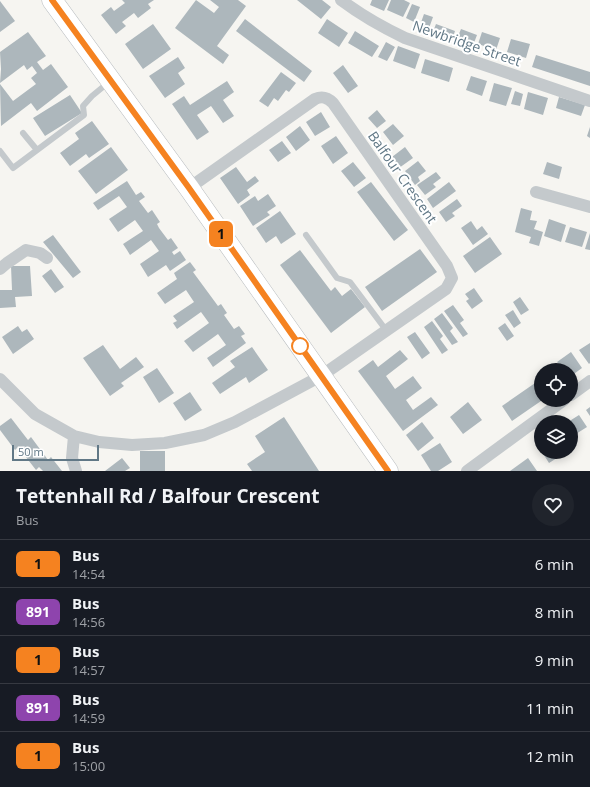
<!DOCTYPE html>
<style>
body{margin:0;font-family:"Open Sans",sans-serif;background:#20242c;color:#f1f3f6;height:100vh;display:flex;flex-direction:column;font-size:15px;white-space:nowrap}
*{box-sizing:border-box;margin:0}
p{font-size:13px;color:#9ea1a6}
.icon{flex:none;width:22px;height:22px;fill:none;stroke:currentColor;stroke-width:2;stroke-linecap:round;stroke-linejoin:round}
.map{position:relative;height:471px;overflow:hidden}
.sheet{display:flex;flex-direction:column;background:#171b24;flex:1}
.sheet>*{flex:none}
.badge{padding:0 8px;border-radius:6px;font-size:14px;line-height:26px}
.fabs{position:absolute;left:534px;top:363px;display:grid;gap:8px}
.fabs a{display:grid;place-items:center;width:44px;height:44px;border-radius:50%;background:#171b24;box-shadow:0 2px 10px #0003;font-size:20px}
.scale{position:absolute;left:12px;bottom:10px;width:87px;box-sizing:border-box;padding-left:4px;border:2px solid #617886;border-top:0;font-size:11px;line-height:14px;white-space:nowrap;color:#617886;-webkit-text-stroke:3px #fff;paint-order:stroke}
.map>.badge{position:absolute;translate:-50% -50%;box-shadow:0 0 0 2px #fff}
.round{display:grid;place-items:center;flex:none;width:42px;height:42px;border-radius:21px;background:#20242c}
.head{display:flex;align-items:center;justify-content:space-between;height:68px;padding:0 16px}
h1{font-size:19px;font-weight:700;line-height:30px}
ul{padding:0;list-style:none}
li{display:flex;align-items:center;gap:12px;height:48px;padding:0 16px;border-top:1px solid #363941}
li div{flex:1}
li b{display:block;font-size:15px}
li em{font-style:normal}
li .badge{min-width:44px;font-weight:700;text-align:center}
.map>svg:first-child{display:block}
</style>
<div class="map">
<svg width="590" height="471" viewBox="0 0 590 471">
<rect width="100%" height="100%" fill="#f6f5f1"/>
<path fill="#adb7bc" d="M122,0H154L148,4L151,8L138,18L134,13L122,22L126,26L116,34L101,15L111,7L114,11L125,3Z
M196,0L214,13L219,7L210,0H238L246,6L217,46L229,55L223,64L175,28Z
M297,0H322L331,7L321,19Z
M372,0H389L384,11L370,5Z
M391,0H404L410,3L403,17L387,10Z
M0,1L15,21L0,32Z
M412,4L420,7L414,22L406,18Z
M424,14L433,17L428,31L419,28Z
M245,19L312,71L304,82L236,31Z
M327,19L348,33L339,47L318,33Z
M153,24L171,49L143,69L125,44Z
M436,24L455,31L451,43L431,37Z
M461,29L477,35L472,48L456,41Z
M355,31L379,46L372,57L348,43Z
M28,32L46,56L37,62L43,70L51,64L68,87L37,111L31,103L1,126L0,84L13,101L36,84L31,78L37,73L32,66L27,70L24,65L0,83L1,69L0,52Z
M482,32L500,38L496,50L478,44Z
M511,39L530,44L526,58L507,52Z
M386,42L395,47L387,61L378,57Z
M398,46L420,54L415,69L393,61Z
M536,55L590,72V86L532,67Z
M178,57L185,68L178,73L185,84L165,98L149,76Z
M425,59L453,68L449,82L421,73Z
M343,65L358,86L348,93L333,73Z
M281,72L296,83L289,92L286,90L278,101L274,98L268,107L259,101Z
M471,76L487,81L482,96L466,90Z
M227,81L234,92L223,100L234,116L223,123L211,106L197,115L209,132L197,140L172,104L184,96L190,105Z
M494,83L512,88L506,106L489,101Z
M515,91L523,94L520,106L511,104Z
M528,92L548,98L543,115L524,109Z
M70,95L82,113L45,136L33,118Z
M559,97L585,105L581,116L556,108Z
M377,110L386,121L377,128L368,118Z
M321,112L330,127L315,136L306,122Z
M92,121L109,144L89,158L86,154L70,166L60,153L79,139L75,133Z
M393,124L404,136L393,145L383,132Z
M300,126L310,140L296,151L286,137Z
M590,127V138L587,136Z
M336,136L348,153L333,164L321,146Z
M282,141L291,153L278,162L269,150Z
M111,147L128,170L96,194L78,171Z
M405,147L413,158L399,168L392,157Z
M418,161L426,171L418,177L420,181L415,185L405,171Z
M353,162L366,178L354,187L341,171Z
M547,162L562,167L559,179L543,174Z
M236,167L247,182L255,176L259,181L247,190L250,195L238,204L220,178Z
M436,172L441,178L433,184L436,187L425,195L417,185Z
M127,181L136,195L141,192L145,197L139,201L148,213L152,210L160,222L157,224L159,228L168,240L171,238L178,248L172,252L174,255L180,251L186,260L170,271L166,265L148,277L140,264L159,251L151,240L130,255L127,250L123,244L143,231L135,220L118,232L109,219L127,207L119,196L98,210L93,203Z
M371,182L408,230L394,241L357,192Z
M449,182L456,191L433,208L427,199Z
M268,194L276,206L267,212L270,215L253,226L240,206L255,196L258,201Z
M457,199L462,206L452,213L455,216L446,222L439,212Z
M521,208L532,211L530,220L537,221L534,229L543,232L539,246L529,243L531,237L515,232Z
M280,211L296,234L281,244L276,236L266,243L256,228Z
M549,219L566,225L561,242L544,236Z
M471,221L477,230L482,226L488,234L473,245L461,228Z
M570,227L587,232L582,247L565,242Z
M590,233V250L585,249Z
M53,235L81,272L73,278L43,242Z
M490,237L502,254L475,273L463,256Z
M420,249L437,272L382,311L365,287Z
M300,250L331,291L335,287L342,296L351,289L365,307L331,333L280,265Z
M190,262L196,270L193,272L218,306L221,304L227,313L224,315L234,329L239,326L245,334L241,336L246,343L213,367L207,358L226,345L218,334L193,352L184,341L209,323L201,312L177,329L173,323L177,321L173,316L194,302L186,290L165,304L157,293L177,279L174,273Z
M11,266H30L32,296L15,297L16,307L0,308V290H12Z
M51,269L64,287L55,293L42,276Z
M474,288L483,301L472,309L466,301L469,299L465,294Z
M520,297L529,310L521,315L513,302Z
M453,305L464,320L460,323L468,334L463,337L444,311Z
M513,310L521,323L514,328L505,315Z
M442,313L453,328L450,331L458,342L452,345L434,319Z
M432,321L443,336L440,339L448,350L442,354L424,327Z
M505,323L514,336L507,341L498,328Z
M18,326L22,332L27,329L34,339L13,354L2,337Z
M415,332L430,353L422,359L407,337Z
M590,343V363L589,364L579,350Z
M103,345L120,369L136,357L144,367L121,383L124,386L110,396L83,358Z
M252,347L268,370L249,383L246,377L220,394L212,383L235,367L230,361Z
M400,350L408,359L386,376L395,389L413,376L422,388L406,400L413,410L431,397L438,405L403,431L358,371L373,360L378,367Z
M571,352L582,368L571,376V370H563L557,362Z
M157,368L174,393L159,403L143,377Z
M538,381L541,385V401L512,421L502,406Z
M190,392L202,410L185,421L173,403Z
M468,402L482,420L463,434L450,417Z
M590,407V416L586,410Z
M579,415L587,427L571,437V422H568Z
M284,417L319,471H252L247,464L265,452L255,436Z
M11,418L28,440L31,437L48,460L51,457L62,471H43L39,467L36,470L18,447L15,450L0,430V426Z
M422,422L434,438L418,451L406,435Z
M440,443L452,462L438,471H431L421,455Z
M140,451H165V471H140Z
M542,452H564L565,453L549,463Z
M122,458L130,468L125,471H105Z
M528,458L537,471H510Z"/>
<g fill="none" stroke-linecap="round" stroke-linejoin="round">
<defs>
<path id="trunk" d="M52,0L189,188L388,471"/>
</defs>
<use href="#trunk" stroke="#b6babd" stroke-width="21"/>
<path stroke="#c4c9cc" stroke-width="6" d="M23,133L37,150
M0,151L13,168L84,115L83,106L92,96L109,82
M306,235L337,278L350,282L386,330"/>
<path stroke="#c4c9cc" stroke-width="12" d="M341,0C361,15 382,27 405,38L590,101
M536,192L590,207
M0,269L7,263L26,250L40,253L47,258
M0,379L35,414L74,436L99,442L132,445L165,443L204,435L235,422L321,376L446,289L452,278L447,266L333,103C327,97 322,96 315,99L189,188
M571,395L590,381
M74,436L72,458L76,471
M467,471L564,400"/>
<use href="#trunk" stroke="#fff" stroke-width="20"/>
</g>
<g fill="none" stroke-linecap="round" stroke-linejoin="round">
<defs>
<path id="line" d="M52,0L189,188L388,471"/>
</defs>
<use href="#line" stroke="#fff" stroke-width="9"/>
<use href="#line" stroke="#f58220" stroke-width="6"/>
</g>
<circle fill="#fff" stroke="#f58220" stroke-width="2" cx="300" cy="346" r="8"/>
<g text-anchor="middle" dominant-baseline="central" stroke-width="4" stroke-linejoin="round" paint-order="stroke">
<g font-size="14" fill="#617886" stroke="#fff">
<text transform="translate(467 43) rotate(19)">Newbridge Street</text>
<text transform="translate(403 177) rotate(55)">Balfour Crescent</text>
</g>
</g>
</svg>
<div class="fabs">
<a><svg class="icon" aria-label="locate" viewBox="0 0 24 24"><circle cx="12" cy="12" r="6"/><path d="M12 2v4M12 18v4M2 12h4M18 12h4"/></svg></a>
<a><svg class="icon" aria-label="layers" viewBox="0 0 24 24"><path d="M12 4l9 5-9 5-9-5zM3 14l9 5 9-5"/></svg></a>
</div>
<div class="scale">50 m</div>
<b class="badge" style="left:221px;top:234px;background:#f58220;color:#111">1</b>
</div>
<section class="sheet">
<div class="head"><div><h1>Tettenhall Rd / Balfour Crescent</h1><p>Bus</p></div><a class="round"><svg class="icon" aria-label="heart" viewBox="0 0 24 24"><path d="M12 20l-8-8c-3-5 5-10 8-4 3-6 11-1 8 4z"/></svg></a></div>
<ul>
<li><span class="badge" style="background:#f58220;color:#111">1</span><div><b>Bus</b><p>14:54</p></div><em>6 min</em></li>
<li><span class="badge" style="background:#8e44ad;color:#fff">891</span><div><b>Bus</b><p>14:56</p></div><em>8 min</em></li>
<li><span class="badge" style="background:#f58220;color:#111">1</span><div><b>Bus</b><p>14:57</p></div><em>9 min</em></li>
<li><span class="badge" style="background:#8e44ad;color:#fff">891</span><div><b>Bus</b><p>14:59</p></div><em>11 min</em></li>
<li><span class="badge" style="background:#f58220;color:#111">1</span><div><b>Bus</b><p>15:00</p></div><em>12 min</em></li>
</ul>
</section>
